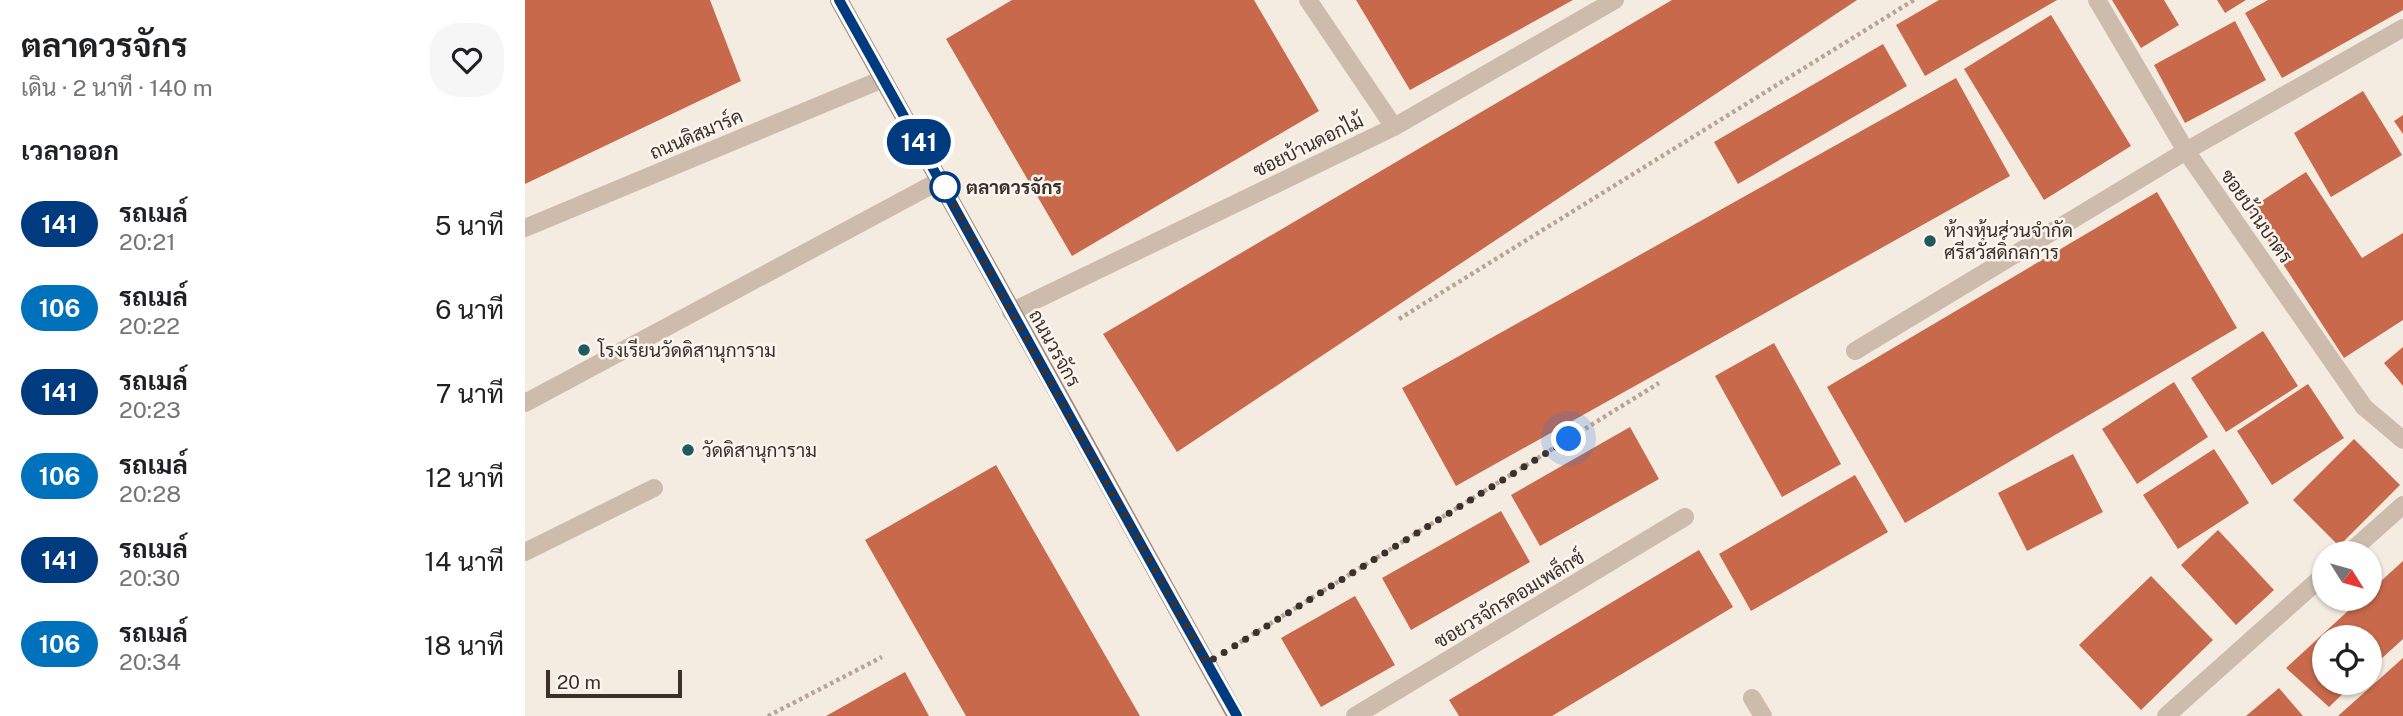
<!DOCTYPE html>
<html lang="th">
<meta charset="utf-8">
<style>
body{margin:0;font-family:"Public Sans",Sarabun,sans-serif;background:#f6f6f6;color:#202124;height:100vh;display:flex;flex-direction:column;font-size:26px;white-space:nowrap}
*{box-sizing:border-box;margin:0}
p{font-size:23px;color:#757577}
.icon{flex:none;width:38px;height:38px;fill:none;stroke:currentColor;stroke-width:2;stroke-linecap:round;stroke-linejoin:round}
.map{position:relative;flex:1;overflow:hidden}
.side{display:flex;flex-direction:column;background:#fff;width:525px}
.side>*{flex:none}
.badge{padding:0 14px;border-radius:23px;font-size:24px;line-height:46px}
.needle{width:46px;rotate:127deg}
.controls{position:absolute;left:1787px;top:541px;display:grid;gap:14px}
.controls a{display:grid;place-items:center;width:70px;height:70px;border-radius:50%;background:#fff;box-shadow:0 2px 5px #0004;font-size:35px}
.scale{position:absolute;left:21px;bottom:18px;width:136px;box-sizing:border-box;padding-left:7px;border:4px solid #3b302b;border-top:0;font-size:19px;line-height:24px;white-space:nowrap;color:#3b302b;-webkit-text-stroke:5px #fbf5ee;paint-order:stroke}
.you{position:absolute;width:35px;height:35px;margin:-18px;border:5px solid #fff;border-radius:50%;background:#1a73e8;box-shadow:0 0 0 10px #1a73e833}
.map>.badge{position:absolute;translate:-50% -50%;box-shadow:0 0 0 4px #fff}
h2{padding:0 21px;font-size:26px;line-height:63px}
.round{display:grid;place-items:center;flex:none;width:74px;height:74px;border-radius:28px;background:#f6f6f6}
.head{display:flex;align-items:center;justify-content:space-between;height:119px;padding:0 21px}
h1{font-size:33px;font-weight:700;line-height:52px}
ul{padding:0;list-style:none}
li{display:flex;align-items:center;gap:21px;height:84px;padding:0 21px}
li div{flex:1}
li b{display:block;font-size:26px}
li em{font-style:normal}
li .badge{min-width:77px;font-weight:700;text-align:center}
main{display:flex;flex:1;min-height:0}
.map>svg:first-child{display:block}
</style>
<main>
<section class="side">
<div class="head"><div><h1>ตลาดวรจักร</h1><p>เดิน · 2 นาที · 140 m</p></div><a class="round"><svg class="icon" aria-label="heart" viewBox="0 0 24 24"><path d="M12 20l-8-8c-3-5 5-10 8-4 3-6 11-1 8 4z"/></svg></a></div>
<h2>เวลาออก</h2>
<ul>
<li><span class="badge" style="background:#003b80;color:#fff">141</span><div><b>รถเมล์</b><p>20:21</p></div><em>5 นาที</em></li>
<li><span class="badge" style="background:#0072bc;color:#fff">106</span><div><b>รถเมล์</b><p>20:22</p></div><em>6 นาที</em></li>
<li><span class="badge" style="background:#003b80;color:#fff">141</span><div><b>รถเมล์</b><p>20:23</p></div><em>7 นาที</em></li>
<li><span class="badge" style="background:#0072bc;color:#fff">106</span><div><b>รถเมล์</b><p>20:28</p></div><em>12 นาที</em></li>
<li><span class="badge" style="background:#003b80;color:#fff">141</span><div><b>รถเมล์</b><p>20:30</p></div><em>14 นาที</em></li>
<li><span class="badge" style="background:#0072bc;color:#fff">106</span><div><b>รถเมล์</b><p>20:34</p></div><em>18 นาที</em></li>
</ul>
</section>
<div class="map">
<svg width="1878" height="716" viewBox="0 0 1878 716">
<rect width="100%" height="100%" fill="#f4ebe1"/>
<path fill="#c8694b" d="M0,0H185L216,81L0,184Z
M487,0H729L794,111L547,256L421,39Z
M831,0H1048L885,90Z
M1147,0H1332L652,452L578,334Z
M1414,0H1532L1400,76L1371,25Z
M1587,0H1639L1654,25L1616,48Z
M1692,0H1721L1700,13Z
M1743,0H1878V10L1757,78L1720,13Z
M1526,15L1606,146L1519,200L1439,69Z
M1710,21L1741,80L1660,123L1629,65Z
M1358,44L1382,86L1213,184L1189,142Z
M1431,78L1485,176L931,486L877,388Z
M1838,91L1877,155L1806,197L1769,133Z
M1878,115V134L1869,121Z
M1781,172L1837,258L1878,233V320L1819,358L1723,210Z
M1632,192L1712,328L1380,523L1302,387Z
M1738,331L1773,386L1701,432L1666,378Z
M1249,343L1316,464L1257,497L1190,376Z
M1878,347V386L1859,363Z
M1649,382L1683,437L1612,484L1577,429Z
M1783,384L1819,438L1747,485L1712,431Z
M1105,427L1134,479L1015,546L986,495Z
M1829,439L1875,485L1814,546L1768,500Z
M1689,449L1724,503L1653,549L1618,495Z
M1548,454L1578,512L1502,551L1473,493Z
M471,465L615,716H441L340,540Z
M1330,475L1363,532L1226,611L1194,554Z
M976,511L1005,562L886,630L857,578Z
M1693,530L1749,590L1711,625L1656,565Z
M1174,550L1208,607L1027,716H934L924,700Z
M1878,561V639L1844,670V637H1799V682H1830L1804,707L1761,668L1837,598H1844V592Z
M1626,576L1688,640L1616,710L1554,645Z
M830,596L870,665L796,707L756,638Z
M1878,658V716H1813Z
M380,672L404,716H301Z
M1754,688L1778,716H1721Z"/>
<g fill="none" stroke-linecap="round" stroke-linejoin="round">
<path stroke="#b9a596" stroke-width="4.5" stroke-dasharray="3.5 3.5" stroke-linecap="butt" d="M874,319L1389,0
M709,646L1134,383
M243,716L357,657"/>
<path stroke="#cdbbac" stroke-width="18" d="M1330,351L1661,151
M0,403L416,180
M0,552L129,488
M1227,698L1238,716"/>
<path stroke="#cdbbac" stroke-width="18" d="M783,0L869,127
M1572,0L1661,151L1839,407L1878,440
M1661,151L1878,28
M0,228L358,79
M486,312L869,127L1090,0
M1824,553L1878,505
M830,716L1160,517
M1641,716L1799,575"/>
<path stroke="#a18a7d" stroke-width="18" d="M314,0C448,238 579,477 711,716"/>
</g>
<g fill="none" stroke-linecap="round" stroke-linejoin="round">
<defs>
<path id="line" d="M314,0C448,238 577,478 712,716"/>
</defs>
<use href="#line" stroke="#fff" stroke-width="16"/>
<use href="#line" stroke="#003b80" stroke-width="10"/>
<path stroke="#3b302b" stroke-width="7" stroke-dasharray="0 12.6" d="M420,187L416,180L486,312L682,663L1044,439"/>
</g>
<circle fill="#fff" stroke="#003b80" stroke-width="3.5" cx="420" cy="187" r="14"/>
<g fill="#1f5a5e" stroke="#fbf5ee" stroke-width="2.5">
<circle cx="1405" cy="241" r="7"/>
<circle cx="59" cy="350" r="7"/>
<circle cx="163" cy="450" r="7"/>
</g>
<g text-anchor="middle" dominant-baseline="central" stroke-width="5" stroke-linejoin="round" paint-order="stroke">
<g font-size="19" fill="#3b302b" stroke="#fbf5ee">
<text transform="translate(171 134) rotate(-23)">ถนนดิสมาร์ค</text>
<text transform="translate(783 145) rotate(-26)">ซอยบ้านดอกไม้</text>
<text transform="translate(1732 216) rotate(55)">ซอยบ้านบาตร</text>
<text transform="translate(530 348) rotate(61)">ถนนวรจักร</text>
<text transform="translate(984 599) rotate(-31)">ซอยวรจักรคอมเพล็กซ์</text>
</g>
<g font-size="19" font-weight="bold" fill="#3b302b" stroke="#fbf5ee" text-anchor="start">
<text x="441" y="187">ตลาดวรจักร</text>
</g>
<g font-size="19" fill="#3b302b" stroke="#fbf5ee" text-anchor="start">
<text x="1419" y="230">ห้างหุ้นส่วนจำกัด<tspan x="1419" dy="22">ศรีสวัสดิ์กลการ</tspan></text>
<text x="73" y="350">โรงเรียนวัดดิสานุการาม</text>
<text x="177" y="450">วัดดิสานุการาม</text>
</g>
</g>
</svg>
<div class="controls">
<a><svg class="needle" viewBox="-14 -14 28 28"><path d="M0-13l5 13h-10z" fill="#e53935"/><path d="M0 13l5-13h-10z" fill="#757577"/></svg></a>
<a><svg class="icon" aria-label="locate" viewBox="0 0 24 24"><circle cx="12" cy="12" r="6"/><path d="M12 2v4M12 18v4M2 12h4M18 12h4"/></svg></a>
</div>
<div class="scale">20 m</div>
<div class="you" style="left:1044px;top:439px"></div>
<b class="badge" style="left:394px;top:142px;background:#003b80;color:#fff">141</b>
</div>
</main>
